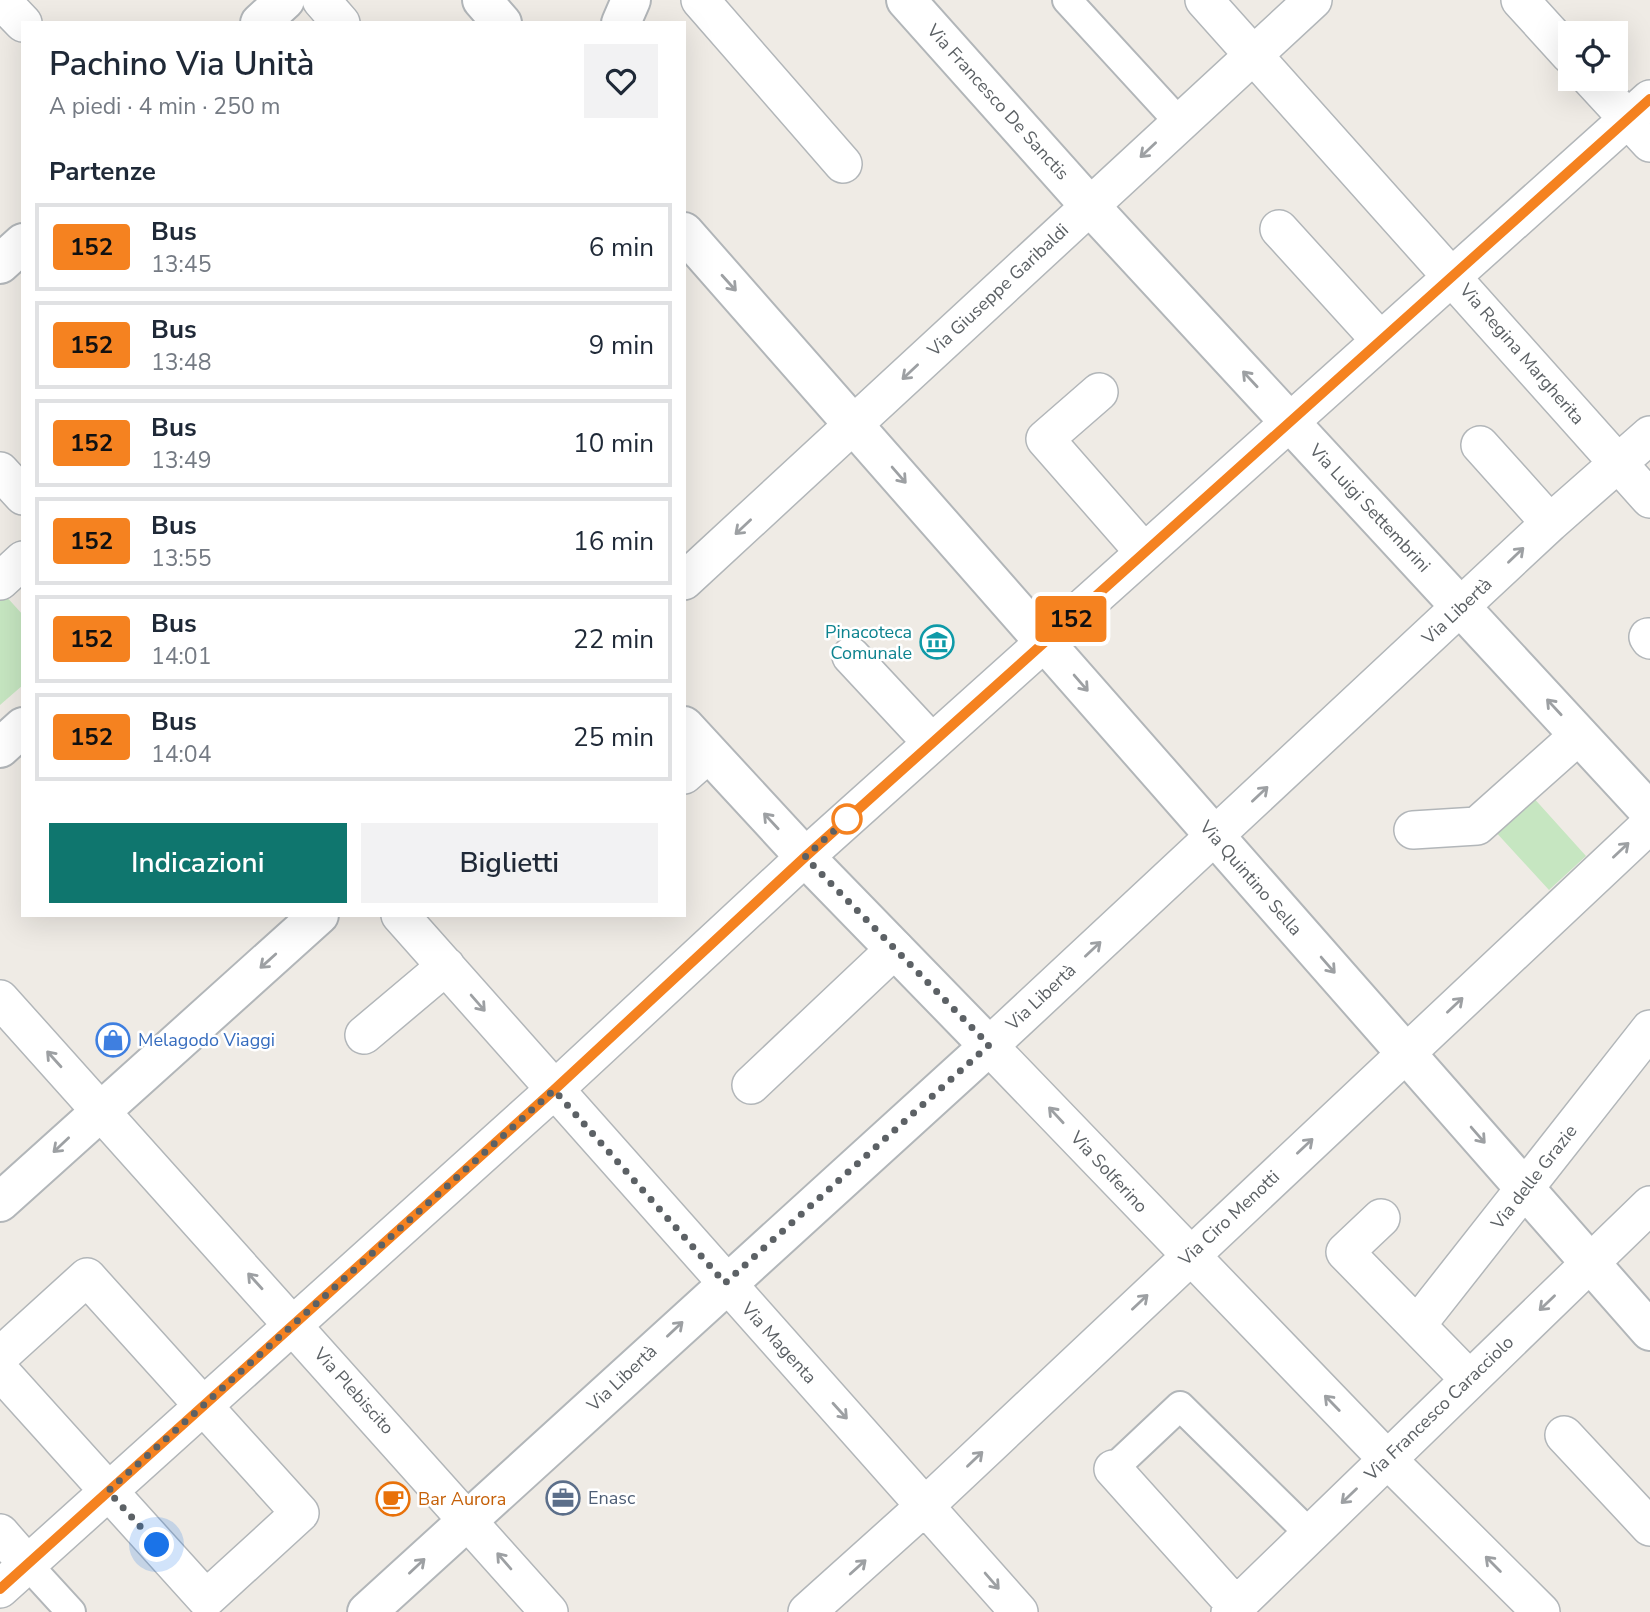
<!DOCTYPE html>
<html lang="it">
<meta charset="utf-8">
<style>
body{margin:0;font-family:"Nunito Sans",sans-serif;background:#f2f2f3;color:#1f2937;height:100vh;display:flex;flex-direction:column;font-size:26px;white-space:nowrap}
*{box-sizing:border-box;margin:0}
p{font-size:23px;color:#747a83}
.icon{flex:none;width:38px;height:38px;fill:none;stroke:currentColor;stroke-width:2;stroke-linecap:round;stroke-linejoin:round}
.map{position:relative;flex:1;overflow:hidden}
.details{position:absolute;left:21px;top:21px;width:665px;height:896px;display:flex;flex-direction:column;background:#fff;border-radius:0px;box-shadow:0 7px 28px #0002}
.details>*{flex:none}
.badge{padding:0 14px;border-radius:5px;font-size:24px;line-height:46px}
.tools{position:absolute;left:1558px;top:21px;display:grid;gap:14px}
.tools a{display:grid;place-items:center;width:70px;height:70px;border-radius:0px;background:#fff;box-shadow:0 7px 28px #0002;font-size:35px}
.you{position:absolute;width:35px;height:35px;margin:-18px;border:5px solid #fff;border-radius:50%;background:#1a73e8;box-shadow:0 0 0 10px #1a73e833}
.map>.badge{position:absolute;translate:-50% -50%;box-shadow:0 0 0 4px #fff}
h2{padding:0 28px;font-size:26px;line-height:63px}
.round{display:grid;place-items:center;flex:none;width:74px;height:74px;border-radius:0px;background:#f2f2f3}
.overview{display:flex;align-items:center;justify-content:space-between;height:119px;padding:0 28px}
h1{font-size:33px;font-weight:600;line-height:52px}
.action{display:flex;gap:14px;margin-top:auto;padding:14px 28px}
.action a{flex:1;height:80px;border-radius:0px;background:#0f766e;color:#fff;font-size:28px;font-weight:600;line-height:80px;text-align:center}
.action a+a{background:#f2f2f3;color:#1f2937}
ul{padding:0;list-style:none}
li{display:flex;align-items:center;gap:21px;height:88px;margin:0 14px 10px;padding:0 14px;border:4px solid #e0e1e3;border-radius:0px}
li div{flex:1}
li b{display:block;font-size:26px}
li em{font-style:normal}
li .badge{min-width:77px;font-weight:700;text-align:center}
.map>svg:first-child{display:block}
</style>
<div class="map">
<svg width="1650" height="1612" viewBox="0 0 1650 1612">
<rect width="100%" height="100%" fill="#efebe5"/>
<path fill="#c6e6c1" d="M4,594L23,615V685L0,705V599Z
M1531,795L1586,856L1549,890L1493,829Z"/>
<g fill="none" stroke-linecap="round" stroke-linejoin="round">
<defs>
<path id="pedestrian" d="M1067,0L1179,122
M1113,1469L1180,1406L1310,1534
M28,1565L71,1612"/>
<path id="minor" d="M1,0L23,23
M321,0L341,23
M700,0L843,164
M1204,0L1650,499
M1520,0L1570,55
M1591,79L1650,143
M1279,229L1380,340
M1099,392L1045,439L1144,552
M1480,445L1550,523
M0,471L23,496
M0,581L23,560
M684,581L1313,0
M1648,637L1650,640
M851,656L932,743
M684,775L709,753
M1413,830L1477,826L1579,735
M400,915L1019,1612
M0,999L549,1612
M364,1035L446,966
M751,1085L895,949
M1381,1218L1345,1252L1469,1379
M1417,1325L1650,1029
M0,1356L87,1277L300,1513L206,1599L0,1371
M1564,1435L1650,1527
M1113,1469L1236,1606
M0,1533L28,1565
M0,1589L554,1090L805,857L1650,99
M807,1612L925,1506L1650,824
M1230,1612L1650,1205
M1541,1612L1387,1459L989,1046L1550,523L1650,435"/>
<path id="tertiary" d="M482,0L502,23
M906,0L1089,205L1650,812
M260,23L285,0
M621,23L631,0
M684,232L1650,1331
M0,264L23,243
M0,748L23,727
M0,1202L319,915
M367,1612L989,1046L805,857L684,726"/>
</defs>
<use href="#pedestrian" stroke="#b2b6b9" stroke-width="32"/>
<use href="#minor" stroke="#b2b6b9" stroke-width="40"/>
<use href="#tertiary" stroke="#b2b6b9" stroke-width="42"/>
<use href="#pedestrian" stroke="#fff" stroke-width="28"/>
<use href="#minor" stroke="#fff" stroke-width="37"/>
<use href="#tertiary" stroke="#fff" stroke-width="38"/>
</g>
<defs><path id="oneway-shaft" d="M-6 0H5M1.5-3L5.5 0L1.5 3" fill="none" stroke-width="1.6" stroke-linecap="round" stroke-linejoin="round" transform="scale(1.75)"/></defs>
<g stroke="#9da0a3">
<use href="#oneway-shaft" transform="translate(1148 150) rotate(137)"/>
<use href="#oneway-shaft" transform="translate(729 283) rotate(48)"/>
<use href="#oneway-shaft" transform="translate(910 372) rotate(137)"/>
<use href="#oneway-shaft" transform="translate(1250 379) rotate(-133)"/>
<use href="#oneway-shaft" transform="translate(899 475) rotate(49)"/>
<use href="#oneway-shaft" transform="translate(743 527) rotate(137)"/>
<use href="#oneway-shaft" transform="translate(1516 555) rotate(-44)"/>
<use href="#oneway-shaft" transform="translate(1081 683) rotate(49)"/>
<use href="#oneway-shaft" transform="translate(1554 707) rotate(-133)"/>
<use href="#oneway-shaft" transform="translate(1260 794) rotate(-43)"/>
<use href="#oneway-shaft" transform="translate(771 821) rotate(-133)"/>
<use href="#oneway-shaft" transform="translate(1621 850) rotate(-43)"/>
<use href="#oneway-shaft" transform="translate(1093 949) rotate(-43)"/>
<use href="#oneway-shaft" transform="translate(268 961) rotate(138)"/>
<use href="#oneway-shaft" transform="translate(1328 965) rotate(49)"/>
<use href="#oneway-shaft" transform="translate(478 1003) rotate(49)"/>
<use href="#oneway-shaft" transform="translate(1455 1005) rotate(-43)"/>
<use href="#oneway-shaft" transform="translate(54 1059) rotate(-132)"/>
<use href="#oneway-shaft" transform="translate(1056 1115) rotate(-133)"/>
<use href="#oneway-shaft" transform="translate(1478 1135) rotate(49)"/>
<use href="#oneway-shaft" transform="translate(61 1145) rotate(137)"/>
<use href="#oneway-shaft" transform="translate(1305 1146) rotate(-43)"/>
<use href="#oneway-shaft" transform="translate(255 1281) rotate(-132)"/>
<use href="#oneway-shaft" transform="translate(1140 1302) rotate(-43)"/>
<use href="#oneway-shaft" transform="translate(1547 1303) rotate(136)"/>
<use href="#oneway-shaft" transform="translate(675 1329) rotate(-43)"/>
<use href="#oneway-shaft" transform="translate(1332 1403) rotate(-134)"/>
<use href="#oneway-shaft" transform="translate(840 1411) rotate(48)"/>
<use href="#oneway-shaft" transform="translate(975 1459) rotate(-44)"/>
<use href="#oneway-shaft" transform="translate(1349 1496) rotate(136)"/>
<use href="#oneway-shaft" transform="translate(504 1561) rotate(-131)"/>
<use href="#oneway-shaft" transform="translate(1493 1564) rotate(-135)"/>
<use href="#oneway-shaft" transform="translate(417 1566) rotate(-43)"/>
<use href="#oneway-shaft" transform="translate(858 1567) rotate(-42)"/>
<use href="#oneway-shaft" transform="translate(992 1581) rotate(49)"/>
</g>
<g fill="none" stroke-linecap="round" stroke-linejoin="round">
<defs>
<path id="line" d="M0,1589L554,1090L805,857L1650,99"/>
</defs>
<use href="#line" stroke="#fff" stroke-width="16"/>
<use href="#line" stroke="#f58220" stroke-width="10"/>
<path stroke="#5c6165" stroke-width="7" stroke-dasharray="0 12.6" d="M157,1545L108,1491L554,1090L725,1283L989,1045L805,857L847,819"/>
</g>
<defs>
<symbol id="museum-ring" viewBox="-11 -11 22 22"><circle r="9.5" fill="#fff" stroke="#0f9aa8" stroke-width="1.5"/><path d="M0-6L6-3V-2H-6V-3ZM-5-1h2V3h-2ZM-1-1h2V3h-2ZM3-1h2V3H3ZM-6 4H6V6H-6Z" fill="#0f9aa8"/></symbol>
<symbol id="shop-ring" viewBox="-11 -11 22 22"><circle r="9.5" fill="#fff" stroke="#3f7fe0" stroke-width="1.5"/><path d="M-5-2.5h2.3a2.7 3.5 0 0 1 5.4 0H5L5.5 6h-11ZM-1.5-2.5h3a1.5 2.3 0 0 0-3 0Z" fill="#3f7fe0"/></symbol>
<symbol id="office-ring" viewBox="-11 -11 22 22"><circle r="9.5" fill="#fff" stroke="#5c6f8a" stroke-width="1.5"/><path d="M-6-3h4V-5.5h4V-3h4V5H-6ZM-1-4.5V-3h2v-1.5ZM-6 0V1H6V0Z" fill="#5c6f8a"/></symbol>
<symbol id="cafe-ring" viewBox="-11 -11 22 22"><circle r="9.5" fill="#fff" stroke="#e8710a" stroke-width="1.5"/><path d="M-5.5-4.5H6V0H3Q3 3.5 0 3.5H-2.5Q-5.5 3.5-5.5 0ZM3-3.2v2h1.7v-2ZM-6 4.5H4V6H-6Z" fill="#e8710a"/></symbol>
</defs>
<g fill-rule="evenodd">
<use href="#museum-ring" x="918" y="623" width="38" height="38"/>
<use href="#shop-ring" x="94" y="1021" width="38" height="38"/>
<use href="#office-ring" x="544" y="1479" width="38" height="38"/>
<use href="#cafe-ring" x="374" y="1480" width="38" height="38"/>
</g>
<circle fill="#fff" stroke="#f58220" stroke-width="3.5" cx="847" cy="819" r="14"/>
<g text-anchor="middle" dominant-baseline="central" stroke-width="5" stroke-linejoin="round" paint-order="stroke">
<g font-size="18" fill="#5c6165" stroke="#fff">
<text transform="translate(998 102) rotate(48)">Via Francesco De Sanctis</text>
<text transform="translate(998 290) rotate(-43)">Via Giuseppe Garibaldi</text>
<text transform="translate(1522 354) rotate(49)">Via Regina Margherita</text>
<text transform="translate(1370 508) rotate(47)">Via Luigi Settembrini</text>
<text transform="translate(1457 611) rotate(-43)">Via Libertà</text>
<text transform="translate(1251 878) rotate(49)">Via Quintino Sella</text>
<text transform="translate(1041 997) rotate(-43)">Via Libertà</text>
<text transform="translate(1109 1172) rotate(47)">Via Solferino</text>
<text transform="translate(1534 1177) rotate(-52)">Via delle Grazie</text>
<text transform="translate(1229 1218) rotate(-43)">Via Ciro Menotti</text>
<text transform="translate(779 1343) rotate(48)">Via Magenta</text>
<text transform="translate(622 1378) rotate(-43)">Via Libertà</text>
<text transform="translate(354 1391) rotate(48)">Via Plebiscito</text>
<text transform="translate(1439 1408) rotate(-44)">Via Francesco Caracciolo</text>
</g>
<g font-size="18" fill="#0d838f" stroke="#fff" text-anchor="end">
<text x="912" y="632">Pinacoteca<tspan x="912" dy="21">Comunale</tspan></text>
</g>
<g font-size="18" fill="#366cbe" stroke="#fff" text-anchor="start">
<text x="138" y="1040">Melagodo Viaggi</text>
</g>
<g font-size="18" fill="#4e5e75" stroke="#fff" text-anchor="start">
<text x="588" y="1498">Enasc</text>
</g>
<g font-size="18" fill="#c56008" stroke="#fff" text-anchor="start">
<text x="418" y="1499">Bar Aurora</text>
</g>
</g>
</svg>
<div class="tools">
<a><svg class="icon" aria-label="locate" viewBox="0 0 24 24"><circle cx="12" cy="12" r="6"/><path d="M12 2v4M12 18v4M2 12h4M18 12h4"/></svg></a>
</div>
<div class="you" style="left:157px;top:1545px"></div>
<b class="badge" style="left:1071px;top:619px;background:#f58220;color:#111">152</b>
<section class="details">
<div class="overview"><div><h1>Pachino Via Unità</h1><p>A piedi · 4 min · 250 m</p></div><a class="round"><svg class="icon" aria-label="heart" viewBox="0 0 24 24"><path d="M12 20l-8-8c-3-5 5-10 8-4 3-6 11-1 8 4z"/></svg></a></div>
<h2>Partenze</h2>
<ul>
<li><span class="badge" style="background:#f58220;color:#111">152</span><div><b>Bus</b><p>13:45</p></div><em>6 min</em></li>
<li><span class="badge" style="background:#f58220;color:#111">152</span><div><b>Bus</b><p>13:48</p></div><em>9 min</em></li>
<li><span class="badge" style="background:#f58220;color:#111">152</span><div><b>Bus</b><p>13:49</p></div><em>10 min</em></li>
<li><span class="badge" style="background:#f58220;color:#111">152</span><div><b>Bus</b><p>13:55</p></div><em>16 min</em></li>
<li><span class="badge" style="background:#f58220;color:#111">152</span><div><b>Bus</b><p>14:01</p></div><em>22 min</em></li>
<li><span class="badge" style="background:#f58220;color:#111">152</span><div><b>Bus</b><p>14:04</p></div><em>25 min</em></li>
</ul>
<div class="action"><a>Indicazioni</a><a>Biglietti</a></div>
</section>
</div>
